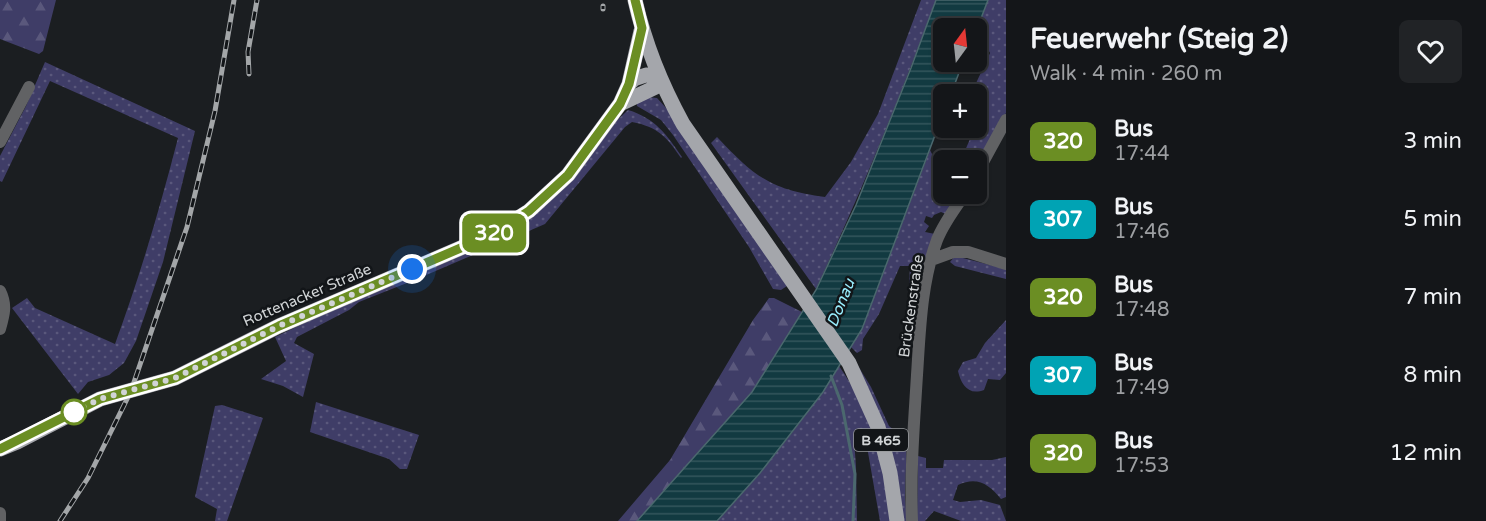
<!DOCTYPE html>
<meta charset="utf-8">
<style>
body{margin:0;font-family:"Varela Round",sans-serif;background:#212326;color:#f1f3f6;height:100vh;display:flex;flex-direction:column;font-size:22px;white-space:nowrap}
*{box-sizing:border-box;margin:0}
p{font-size:20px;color:#9d9fa2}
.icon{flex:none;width:33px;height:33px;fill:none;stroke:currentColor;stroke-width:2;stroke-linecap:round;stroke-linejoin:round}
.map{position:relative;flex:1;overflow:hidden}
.sheet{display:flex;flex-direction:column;background:#141619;width:480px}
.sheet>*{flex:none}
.badge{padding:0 12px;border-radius:9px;font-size:21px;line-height:39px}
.needle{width:39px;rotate:15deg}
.tools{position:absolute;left:933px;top:18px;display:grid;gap:12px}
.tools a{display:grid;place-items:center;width:54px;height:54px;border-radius:9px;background:#141619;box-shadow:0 2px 4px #0004,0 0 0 2px #333538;font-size:30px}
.you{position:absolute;width:30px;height:30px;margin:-15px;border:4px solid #fff;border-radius:50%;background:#1a73e8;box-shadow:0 0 0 9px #1a73e833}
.map>.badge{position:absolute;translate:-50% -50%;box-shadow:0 0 0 3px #fff}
.round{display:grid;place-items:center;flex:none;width:63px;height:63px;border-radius:9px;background:#212326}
.head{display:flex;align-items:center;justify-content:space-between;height:102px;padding:0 24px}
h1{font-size:28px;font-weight:700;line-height:45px}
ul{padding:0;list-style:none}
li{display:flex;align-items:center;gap:18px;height:78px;padding:0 24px}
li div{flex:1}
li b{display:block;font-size:22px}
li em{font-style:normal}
li .badge{min-width:66px;font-weight:700;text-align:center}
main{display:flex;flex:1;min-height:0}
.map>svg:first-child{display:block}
</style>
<main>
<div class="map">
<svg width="1006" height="521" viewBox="0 0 1006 521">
<defs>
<pattern id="grass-dots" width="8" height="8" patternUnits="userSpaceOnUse" patternTransform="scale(1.5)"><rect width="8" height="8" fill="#3f3d67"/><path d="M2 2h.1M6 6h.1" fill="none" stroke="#5a587c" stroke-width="1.8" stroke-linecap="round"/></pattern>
<pattern id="forest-firs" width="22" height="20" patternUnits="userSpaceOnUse" patternTransform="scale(1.5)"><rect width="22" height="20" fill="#3f3d67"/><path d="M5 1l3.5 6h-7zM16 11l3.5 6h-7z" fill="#5a587c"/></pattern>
<pattern id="water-rules" width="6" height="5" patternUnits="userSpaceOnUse" patternTransform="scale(1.5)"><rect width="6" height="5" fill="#123a41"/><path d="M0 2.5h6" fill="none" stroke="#33565c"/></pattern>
</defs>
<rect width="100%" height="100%" fill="#1b1e21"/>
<path fill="url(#grass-dots)" d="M921,0H936C900,98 860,195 816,289L711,143L717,137C754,176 770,190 825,197L851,162L878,114Z
M988,0H1006V113L977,167L976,160H961L973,132L960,129L976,128V94H971L990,53L977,29Z
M45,62L195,131L163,262L136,341L124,363L109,375L88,382L78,394L12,308L27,298L35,308L115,344C140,276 160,208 178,138L50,81L2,182L0,181V156L26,106Z
M648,97L657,98L667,109L787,286L781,290L773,289L749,247L673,135L661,120L637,106V103Z
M628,110C655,118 667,135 682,157L681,158C667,137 658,127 632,122L625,127L545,224L417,279L359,302L349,310L297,337L294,343L314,354L303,397L283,386L261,379L286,361L275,337L351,301L416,275L488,242Z
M930,150L943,177L944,194H961L948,215L941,212L934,215L932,218L926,216L924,222L929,226L925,232L935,234L923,265L920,290L916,292L909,288L910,266H900L879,314L863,339L862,350L857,353L851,347L862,329Z
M955,256L1006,269V279L955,266L950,262Z
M1006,320V373L1000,380L988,379L984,390C968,396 961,384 958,371L963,362L976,358L985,343Z
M855,361L871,387L889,426L895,431L907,434L905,497L907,521H903Z
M839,366C860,396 877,433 884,469C888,486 889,504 891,521H880L866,441L860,433L855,434L854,440L856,466L857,521H717C761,472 804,422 839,366Z
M316,402L419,435L407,469H400L389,459L310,432Z
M222,405L263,418L227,521H215L217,509L195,497L215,406Z
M918,456L926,458V468H943L944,460H992L1006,457V497L1001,499C989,484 977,476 958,485L953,500L960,502L981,500L1000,505L1006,521H961L934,511L925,521H917Z"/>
<path fill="url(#forest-firs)" d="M0,0H56L43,51L39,54L0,39Z
M769,298H774L802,312L752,392L637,521H618L670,460L753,320Z"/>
<path fill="url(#water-rules)" stroke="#4b686e" stroke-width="1.5" d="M936,0H988L977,29L944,28V62H963L951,94H944L943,114L862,329L823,392L760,473L717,521H637L752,392L816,290L856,205L911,68Z"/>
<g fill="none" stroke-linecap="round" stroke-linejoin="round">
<path stroke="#4b686e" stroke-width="3" d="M831,376L842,405L855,474L853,521"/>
<path stroke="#616264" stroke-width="12" d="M0,142L29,87
M976,175L1006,120
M931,260L953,252H968L1006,264
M0,291C7,305 4,315 0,329
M0,513V521
M912,521C910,472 914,424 917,375C920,330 921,283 937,240C943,224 955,208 965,194"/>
<path stroke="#a4a6ab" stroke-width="15" d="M635,0C645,45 661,84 683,124L849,363L878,427L890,473L897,521
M629,84L641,31
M620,104L662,84
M0,449L17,442L100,399L175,378L279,326L491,235L529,211L568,175L620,104L629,84L634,79L646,75L658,76"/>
<defs>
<path id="rail" d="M603,6V9
M249,74L248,52L257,0
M60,521L88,478L131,391L187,227L215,111L234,0"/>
</defs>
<use href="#rail" stroke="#a3a6a8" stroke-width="5"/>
<use href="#rail" stroke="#121518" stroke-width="3" stroke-dasharray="9" stroke-linecap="butt"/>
</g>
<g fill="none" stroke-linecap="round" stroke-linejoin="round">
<defs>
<path id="line" d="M0,449L100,399L175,378L279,326L491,235L529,211L568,175L620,104L629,84L642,28L635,0"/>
</defs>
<use href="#line" stroke="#fff" stroke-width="14"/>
<use href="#line" stroke="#6b8e23" stroke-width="9"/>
<path stroke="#d1d4d6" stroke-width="6" stroke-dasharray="0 10.8" d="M74,412L100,399L175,378L279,326L412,269"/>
</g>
<circle fill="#fff" stroke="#6b8e23" stroke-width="3" cx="74" cy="412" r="12"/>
<g text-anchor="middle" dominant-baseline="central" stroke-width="5" stroke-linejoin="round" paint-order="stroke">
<rect fill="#121518" stroke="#989b9d" stroke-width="1.5" x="854" y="429" width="54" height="22" rx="4.5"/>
<g font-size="14" font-weight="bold" fill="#d1d4d6">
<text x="881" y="440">B 465</text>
</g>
<g font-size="15" fill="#d1d4d6" stroke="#121518">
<text transform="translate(307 295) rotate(-23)">Rottenacker Straße</text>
<text transform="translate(911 306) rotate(-82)">Brückenstraße</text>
</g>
<g font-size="16" font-style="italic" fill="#99eefe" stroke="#121518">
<text transform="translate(841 303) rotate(-68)">Donau</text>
</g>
</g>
</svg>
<div class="tools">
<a><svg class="needle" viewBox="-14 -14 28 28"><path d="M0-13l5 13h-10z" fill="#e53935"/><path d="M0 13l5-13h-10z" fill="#9d9fa2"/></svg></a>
<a>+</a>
<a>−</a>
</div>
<div class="you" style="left:412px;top:269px"></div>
<b class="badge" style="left:494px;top:233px;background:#6b8e23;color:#fff">320</b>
</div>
<section class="sheet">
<div class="head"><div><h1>Feuerwehr (Steig 2)</h1><p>Walk · 4 min · 260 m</p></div><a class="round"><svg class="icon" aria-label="heart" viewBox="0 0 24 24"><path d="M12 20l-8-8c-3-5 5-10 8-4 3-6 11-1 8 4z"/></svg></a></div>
<ul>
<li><span class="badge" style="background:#6b8e23;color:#fff">320</span><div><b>Bus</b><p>17:44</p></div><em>3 min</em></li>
<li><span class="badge" style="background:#00a3b4;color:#fff">307</span><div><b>Bus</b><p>17:46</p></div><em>5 min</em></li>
<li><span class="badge" style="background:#6b8e23;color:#fff">320</span><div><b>Bus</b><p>17:48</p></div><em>7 min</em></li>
<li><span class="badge" style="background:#00a3b4;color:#fff">307</span><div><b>Bus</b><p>17:49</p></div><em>8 min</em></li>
<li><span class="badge" style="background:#6b8e23;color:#fff">320</span><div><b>Bus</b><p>17:53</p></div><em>12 min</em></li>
</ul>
</section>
</main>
